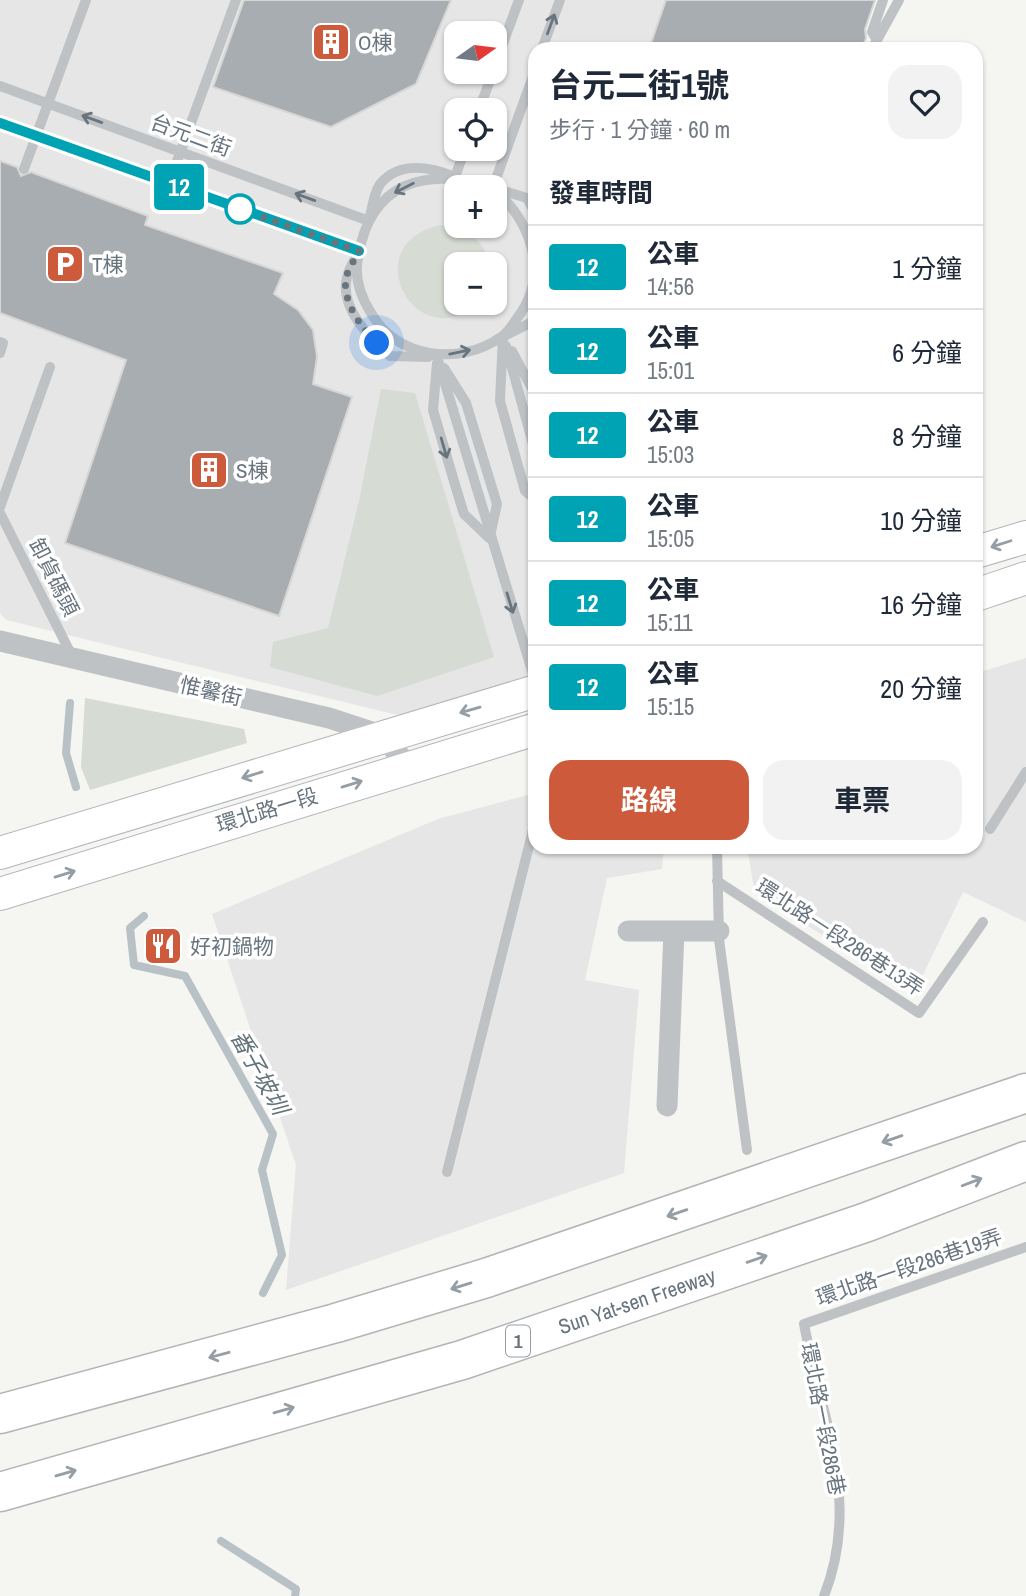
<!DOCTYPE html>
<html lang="zh-TW">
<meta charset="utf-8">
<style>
body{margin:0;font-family:"Archivo Narrow","Noto Sans TC",sans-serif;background:#f2f2f3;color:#1f2937;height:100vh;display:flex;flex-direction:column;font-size:26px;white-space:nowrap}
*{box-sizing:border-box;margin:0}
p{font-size:23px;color:#747a83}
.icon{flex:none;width:38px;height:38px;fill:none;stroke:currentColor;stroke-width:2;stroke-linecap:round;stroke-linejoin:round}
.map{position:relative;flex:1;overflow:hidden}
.side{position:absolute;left:528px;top:42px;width:455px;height:812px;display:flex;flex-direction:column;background:#fff;border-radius:21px;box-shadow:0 2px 5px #0004}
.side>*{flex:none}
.badge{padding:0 14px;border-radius:5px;font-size:24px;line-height:46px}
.needle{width:46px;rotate:76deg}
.tools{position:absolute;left:444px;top:21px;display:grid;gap:14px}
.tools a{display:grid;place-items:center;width:63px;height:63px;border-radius:14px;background:#fff;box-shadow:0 2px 5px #0004;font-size:35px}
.you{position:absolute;width:35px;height:35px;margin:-18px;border:5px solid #fff;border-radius:50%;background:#1a73e8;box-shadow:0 0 0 10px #1a73e833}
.map>.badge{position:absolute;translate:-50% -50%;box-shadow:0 0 0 4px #fff}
h2{padding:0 21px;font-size:26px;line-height:63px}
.round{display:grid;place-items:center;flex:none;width:74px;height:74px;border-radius:21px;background:#f2f2f3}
.overview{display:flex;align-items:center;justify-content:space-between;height:119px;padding:0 21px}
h1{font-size:33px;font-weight:700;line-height:52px}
.primary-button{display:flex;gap:14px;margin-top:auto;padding:14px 21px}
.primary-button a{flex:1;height:80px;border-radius:21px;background:#cc5a3b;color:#fff;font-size:28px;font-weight:700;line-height:80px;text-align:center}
.primary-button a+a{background:#f2f2f3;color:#1f2937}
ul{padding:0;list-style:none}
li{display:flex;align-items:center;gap:21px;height:84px;padding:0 21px;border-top:2px solid #e0e1e3}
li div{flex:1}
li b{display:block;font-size:26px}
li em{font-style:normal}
li .badge{min-width:77px;font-weight:700;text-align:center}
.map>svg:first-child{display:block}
</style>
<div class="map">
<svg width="1026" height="1596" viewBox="0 0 1026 1596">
<rect width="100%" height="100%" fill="#f5f5f2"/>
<path fill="#e5e6e5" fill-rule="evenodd" d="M0,0H849L837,49H536L535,683L410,718L6,620L0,613ZM457,33H495V72H457ZM457,110H495V149H457ZM457,187H495V226H457ZM457,264H495V303H457Z
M1026,658V922L963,892L915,991L755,894L747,847H976L977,673Z
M535,793L536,847H664L662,869L607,878L585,980L639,990L624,1173L286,1290L296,1165L212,914L438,819Z"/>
<path fill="#d6dbd3" d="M441,225C465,228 485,239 489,264H457V303H478C417,359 353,244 441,225Z
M381,389L415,393L494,657L377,696L270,667L273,642L328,628L359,501Z
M85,698L244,729L247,743L90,790L81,767Z"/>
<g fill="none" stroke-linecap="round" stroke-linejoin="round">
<path stroke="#b8c1c5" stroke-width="8" d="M70,703L66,753L76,787
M144,916L130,928L134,965L185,976L273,1134L262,1170L282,1255L263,1293
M221,1541L296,1589L295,1596"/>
</g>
<path fill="#a7adb1" stroke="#d6d6d4" stroke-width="2" d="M244,0H451L416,84L331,127L213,87Z
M666,0H875L865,29L866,38L862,49H649Z
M0,161L17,167L21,176L31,172L148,216L145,225L283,273L274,294L298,310L313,330L317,357L313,384L352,397L279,616L65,543L126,360L0,313Z"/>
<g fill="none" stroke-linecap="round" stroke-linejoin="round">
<defs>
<path id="secondary" d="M976,552L1026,537
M976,595L1026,578
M0,853L536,691
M0,894L536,729"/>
<g id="highway">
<path d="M0,1414L336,1323L486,1278L1026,1093"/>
<path id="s1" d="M0,1492L462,1360L867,1222L1026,1161"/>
</g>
</defs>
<use href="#secondary" stroke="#b1b6b9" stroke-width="34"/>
<use href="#highway" stroke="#b2b5b7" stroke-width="41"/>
<path stroke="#bfc2c5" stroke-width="10" d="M877,40L872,32L883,0
M542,49L560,0
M872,49L899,0
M495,65L519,0
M0,86L369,221C372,210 374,191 381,183C400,161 431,167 455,177L465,149
M479,110L493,72
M0,123L359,251C355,259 349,268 347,277C339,308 370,338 390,356L428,357
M24,169L86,0
M169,183L236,0
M493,187C426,167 370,181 358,258C354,277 361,297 371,313C397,359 460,366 501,337C508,333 513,324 518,317C550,274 531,222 495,190
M493,187L536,68
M497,189L527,198L536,215
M506,335L536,320
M503,336L500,401L525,491L536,500
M0,342L3,343L0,353
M506,346L536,455
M512,351L536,396
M437,357L536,684
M437,363L433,410L456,488L464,514L489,538
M444,368L466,403L497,504L490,536
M0,507L50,367
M0,513L72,656
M990,829L1026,772
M717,847L719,939L747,1150
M717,881L919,1013L983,922
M447,1172L536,818
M824,1596C862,1500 821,1418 804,1324L1026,1247"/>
<path stroke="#bfc2c5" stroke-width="21" d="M0,641L329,718L381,735L409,766
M628,931H719
M667,1106L674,931"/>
<use href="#secondary" stroke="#fff" stroke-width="32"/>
<use href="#highway" stroke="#fff" stroke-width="38"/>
</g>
<defs><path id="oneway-shaft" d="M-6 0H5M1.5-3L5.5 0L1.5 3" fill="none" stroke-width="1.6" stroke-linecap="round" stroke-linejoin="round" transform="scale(1.75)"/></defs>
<g stroke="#68757f">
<use href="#oneway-shaft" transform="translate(551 24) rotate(-70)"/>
<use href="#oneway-shaft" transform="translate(92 119) rotate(-160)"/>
<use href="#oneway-shaft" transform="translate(404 188) rotate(153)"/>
<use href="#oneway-shaft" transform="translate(305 197) rotate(-160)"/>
<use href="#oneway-shaft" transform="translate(460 352) rotate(-12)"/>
<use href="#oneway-shaft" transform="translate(444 448) rotate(74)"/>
<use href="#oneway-shaft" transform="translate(510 603) rotate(73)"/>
</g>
<g stroke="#959ea5">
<use href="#oneway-shaft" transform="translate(1001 544) rotate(162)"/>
<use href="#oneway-shaft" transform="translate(470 710) rotate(164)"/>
<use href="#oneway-shaft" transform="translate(252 775) rotate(163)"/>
<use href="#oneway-shaft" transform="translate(352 784) rotate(-17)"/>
<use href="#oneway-shaft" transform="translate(65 874) rotate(-17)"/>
<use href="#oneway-shaft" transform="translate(892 1139) rotate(161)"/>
<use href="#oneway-shaft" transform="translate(972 1182) rotate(-21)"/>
<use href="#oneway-shaft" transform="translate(677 1213) rotate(161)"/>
<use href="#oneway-shaft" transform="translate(757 1259) rotate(-19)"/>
<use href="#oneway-shaft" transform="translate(461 1286) rotate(163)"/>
<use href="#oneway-shaft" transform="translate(219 1355) rotate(165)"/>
<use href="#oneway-shaft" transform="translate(284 1410) rotate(-16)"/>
<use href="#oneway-shaft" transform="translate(66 1473) rotate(-16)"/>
</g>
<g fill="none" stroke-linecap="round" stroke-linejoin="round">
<defs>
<path id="line" d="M0,123L359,251"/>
</defs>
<use href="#line" stroke="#fff" stroke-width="16"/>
<use href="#line" stroke="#00a3b4" stroke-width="10"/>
<path stroke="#68757f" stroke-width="7" stroke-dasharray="0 12.6" d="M240,209L359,251C355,259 348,269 346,278C342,301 361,328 377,343"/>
</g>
<defs>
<symbol id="building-square" viewBox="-11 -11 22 22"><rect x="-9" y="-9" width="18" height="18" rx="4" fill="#cc5a3b" stroke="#fff"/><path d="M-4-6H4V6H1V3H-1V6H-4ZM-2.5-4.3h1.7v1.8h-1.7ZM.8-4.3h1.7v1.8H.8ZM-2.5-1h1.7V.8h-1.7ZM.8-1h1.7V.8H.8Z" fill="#fff"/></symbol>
<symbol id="parking-square" viewBox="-11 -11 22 22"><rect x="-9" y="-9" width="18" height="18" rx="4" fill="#cc5a3b" stroke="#fff"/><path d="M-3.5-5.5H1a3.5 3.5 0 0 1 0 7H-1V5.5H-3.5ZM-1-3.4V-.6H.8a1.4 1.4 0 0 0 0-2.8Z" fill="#fff"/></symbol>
<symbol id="restaurant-square" viewBox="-11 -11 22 22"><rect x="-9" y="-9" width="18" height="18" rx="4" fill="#cc5a3b" stroke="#fff"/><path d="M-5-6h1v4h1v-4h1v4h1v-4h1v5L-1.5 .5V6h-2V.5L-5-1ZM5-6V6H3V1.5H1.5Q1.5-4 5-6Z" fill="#fff"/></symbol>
</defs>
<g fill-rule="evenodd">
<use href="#building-square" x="309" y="20" width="44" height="44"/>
<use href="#parking-square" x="43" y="242" width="44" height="44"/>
<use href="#building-square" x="187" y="448" width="44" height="44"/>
<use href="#restaurant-square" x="141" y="924" width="44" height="44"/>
</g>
<circle fill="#fff" stroke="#00a3b4" stroke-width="3.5" cx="240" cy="209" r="14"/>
<g text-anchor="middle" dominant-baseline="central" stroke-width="7" stroke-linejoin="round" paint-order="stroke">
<rect fill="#fff" stroke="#959ea5" stroke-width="2" x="506" y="1325.5" width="24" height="31" rx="5"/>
<g font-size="19" font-weight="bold" fill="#68757f">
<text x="518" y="1341">1</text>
</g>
<g font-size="21" fill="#68757f" stroke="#fff" text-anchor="start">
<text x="358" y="42">O棟</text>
<text x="92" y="264">T棟</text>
<text x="236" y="470">S棟</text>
<text x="190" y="946">好初鍋物</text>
</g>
<g font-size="21" fill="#68757f" stroke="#fff">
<text transform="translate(191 135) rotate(20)">台元二街</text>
<text transform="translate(54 577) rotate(63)">卸貨碼頭</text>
<text transform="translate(211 691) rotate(13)">惟馨街</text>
<text transform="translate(267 810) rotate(-17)">環北路一段</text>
<text transform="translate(840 937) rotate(33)">環北路一段286巷13弄</text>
<text transform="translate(909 1267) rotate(-19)">環北路一段286巷19弄</text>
<text stroke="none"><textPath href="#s1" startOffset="665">Sun Yat-sen Freeway</textPath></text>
<text transform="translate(823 1419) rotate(79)">環北路一段286巷</text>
</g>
<g font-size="23" font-style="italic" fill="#63757b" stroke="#fff">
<text transform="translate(260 1072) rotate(61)">番子坡圳</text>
</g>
</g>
</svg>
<div class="tools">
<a><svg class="needle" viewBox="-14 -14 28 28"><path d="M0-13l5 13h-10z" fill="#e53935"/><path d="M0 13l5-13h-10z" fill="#747a83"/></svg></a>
<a><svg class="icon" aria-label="locate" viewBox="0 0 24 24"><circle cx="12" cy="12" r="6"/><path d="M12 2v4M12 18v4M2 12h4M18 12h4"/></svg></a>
<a>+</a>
<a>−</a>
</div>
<div class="you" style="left:377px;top:343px"></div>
<b class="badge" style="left:179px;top:187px;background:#00a3b4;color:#fff">12</b>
<section class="side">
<div class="overview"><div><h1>台元二街1號</h1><p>步行 · 1 分鐘 · 60 m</p></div><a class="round"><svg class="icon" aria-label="heart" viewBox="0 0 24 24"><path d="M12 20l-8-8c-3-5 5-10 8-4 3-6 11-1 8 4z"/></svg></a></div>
<h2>發車時間</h2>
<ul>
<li><span class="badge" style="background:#00a3b4;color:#fff">12</span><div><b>公車</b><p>14:56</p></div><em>1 分鐘</em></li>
<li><span class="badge" style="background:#00a3b4;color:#fff">12</span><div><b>公車</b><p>15:01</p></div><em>6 分鐘</em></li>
<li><span class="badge" style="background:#00a3b4;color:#fff">12</span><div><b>公車</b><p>15:03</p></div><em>8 分鐘</em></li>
<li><span class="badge" style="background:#00a3b4;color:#fff">12</span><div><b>公車</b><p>15:05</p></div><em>10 分鐘</em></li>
<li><span class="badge" style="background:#00a3b4;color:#fff">12</span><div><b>公車</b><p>15:11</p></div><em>16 分鐘</em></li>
<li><span class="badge" style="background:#00a3b4;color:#fff">12</span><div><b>公車</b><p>15:15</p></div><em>20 分鐘</em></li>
</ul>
<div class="primary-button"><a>路線</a><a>車票</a></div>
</section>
</div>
